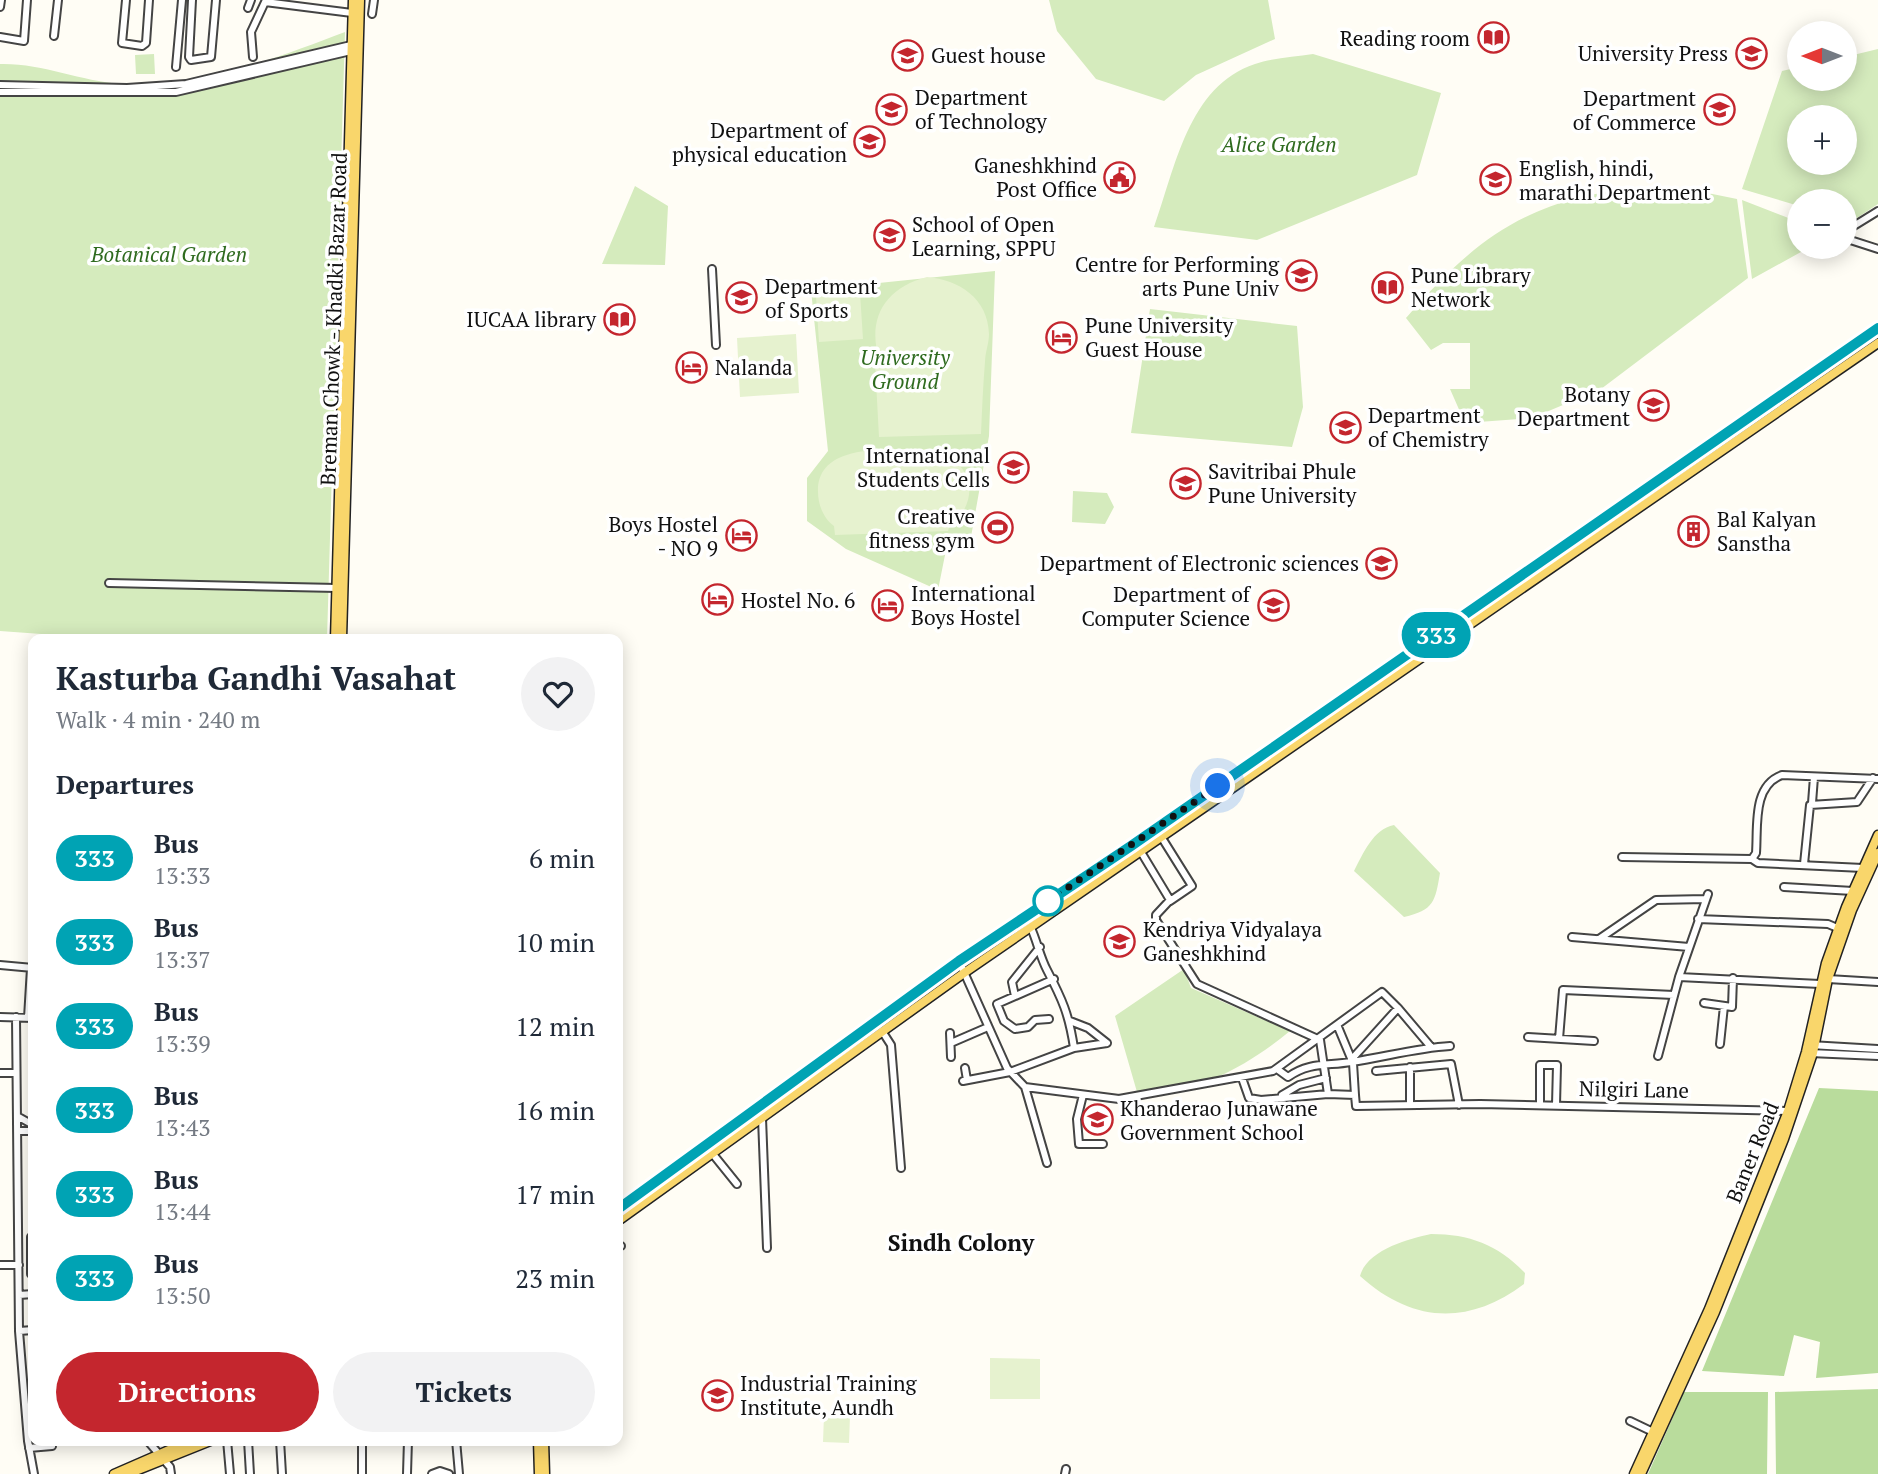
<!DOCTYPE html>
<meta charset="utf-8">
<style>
body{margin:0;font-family:"PT Serif",serif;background:#f2f2f3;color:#1f2937;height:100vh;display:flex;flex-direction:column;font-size:26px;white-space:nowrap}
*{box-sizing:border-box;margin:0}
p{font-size:23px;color:#747a83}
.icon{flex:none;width:38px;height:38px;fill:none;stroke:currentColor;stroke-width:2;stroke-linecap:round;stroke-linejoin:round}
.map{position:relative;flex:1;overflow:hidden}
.drawer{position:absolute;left:28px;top:634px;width:595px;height:812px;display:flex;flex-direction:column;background:#fff;border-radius:14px;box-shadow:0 4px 18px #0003}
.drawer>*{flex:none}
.badge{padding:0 14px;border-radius:23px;font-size:24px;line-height:46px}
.needle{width:46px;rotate:270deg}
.fabs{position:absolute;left:1787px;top:21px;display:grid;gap:14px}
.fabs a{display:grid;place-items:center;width:70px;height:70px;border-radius:50%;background:#fff;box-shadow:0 4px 18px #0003;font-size:35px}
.you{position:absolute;width:35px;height:35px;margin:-18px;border:5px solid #fff;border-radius:50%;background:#1a73e8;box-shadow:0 0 0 10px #1a73e833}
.map>.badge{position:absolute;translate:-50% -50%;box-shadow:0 0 0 4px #fff}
h2{padding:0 28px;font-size:26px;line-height:63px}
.round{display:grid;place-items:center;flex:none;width:74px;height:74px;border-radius:37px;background:#f2f2f3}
.headline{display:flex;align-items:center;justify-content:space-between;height:119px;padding:0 28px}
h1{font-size:33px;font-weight:700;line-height:52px}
.cta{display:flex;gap:14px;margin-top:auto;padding:14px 28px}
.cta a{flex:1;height:80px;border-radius:42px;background:#c4262e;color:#fff;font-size:28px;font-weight:700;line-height:80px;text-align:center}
.cta a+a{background:#f2f2f3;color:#1f2937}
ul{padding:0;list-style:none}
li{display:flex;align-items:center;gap:21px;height:84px;padding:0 28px}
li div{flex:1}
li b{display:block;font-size:26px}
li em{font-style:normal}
li .badge{min-width:77px;font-weight:700;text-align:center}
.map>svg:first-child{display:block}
</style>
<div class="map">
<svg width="1878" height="1474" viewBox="0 0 1878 1474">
<rect width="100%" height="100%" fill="#fffdf5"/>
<path fill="#d5ebbd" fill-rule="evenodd" d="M1049,0H1268L1275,39L1196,75L1164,101L1096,79L1057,31Z
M345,32L327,639H110L0,631V64C42,63 80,81 121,84C195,89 277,58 345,32Z
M1878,49V204L1845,226L1844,201H1799V206L1742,189L1782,71L1799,67V79H1844L1845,57ZM1799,117H1844V163H1799Z
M154,54L155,74H136L135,55Z
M1313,54L1441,93L1417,175L1257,240L1154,227C1175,169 1188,86 1255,64C1273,58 1294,57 1313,54Z
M635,186L668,206L665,265L602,264Z
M1678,187L1737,199L1748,278L1601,389L1532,418L1465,423L1450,389H1470V343H1443L1431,350L1406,318C1458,259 1502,217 1581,197C1611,189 1647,190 1678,187Z
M1742,200L1799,222V247H1810L1752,279Z
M995,271L989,436L969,548L946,550L938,590L846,549L807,521V478L828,451L811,290Z
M1150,309L1297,326L1303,407L1292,447L1131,433Z
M1073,491L1107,493L1114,507L1105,524L1072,522Z
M1394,825L1440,873C1435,902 1434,910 1404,917L1354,871C1363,854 1373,829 1394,825Z
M1184,969L1191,988L1290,1031C1250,1064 1191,1099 1137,1092L1115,1016Z
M1431,1234C1470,1234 1498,1245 1525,1273L1524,1284C1468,1326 1412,1323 1360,1276C1367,1250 1408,1239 1431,1234Z"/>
<path fill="#b9dc9c" d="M1819,1088L1878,1091V1373L1816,1378L1820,1342L1794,1335L1784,1376L1702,1371Z
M1878,1389V1474H1776L1775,1392Z
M1684,1392H1768L1767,1474H1648Z"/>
<path fill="#e6f2cf" d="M927,277C959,280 988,298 989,334C989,343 985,353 985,362C983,386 982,410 981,434L879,437L875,363L880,362C866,320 884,288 927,277Z
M860,293L863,339L819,342L816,296Z
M796,334L799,393L740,397L737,338Z
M928,449C958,454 980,480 964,510C959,518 949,524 948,531L835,535L834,526C824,519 818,505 818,492C817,440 894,451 928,449Z
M990,1358L1040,1359V1399H990Z
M824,1415L850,1416L849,1443L823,1442Z"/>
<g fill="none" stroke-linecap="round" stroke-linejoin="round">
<defs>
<path id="minor" d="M126,0L122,43L142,46L146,43L149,0
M192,0L189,57L191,60L211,57L216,0
M0,7L1,0
M248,8L251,0
M372,14L374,0
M54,36L58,0
M0,37L24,41L27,0
M253,57L251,32L265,2L352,13
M176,67L182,0
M0,85L127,88L186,84L351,45
M0,92H176L351,51
M1844,232L1878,211
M1844,238L1878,249
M712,269L716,345
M109,583L337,588
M1812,803L1814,777
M1162,838L1192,886L1170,901
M1141,852L1170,900L1156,915V920L1197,984L1320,1040L1328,1094L1355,1095L1353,1063L1338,1027
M1622,857L1752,859L1756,853C1758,826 1752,786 1782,775L1878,779
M1752,859L1758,863L1863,868
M1804,864L1810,805L1857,802L1873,778
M1784,887L1853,891
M1698,919L1828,924L1842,930
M1572,937L1689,947
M1599,939L1656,900L1706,899
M959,961L1007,1068L1025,1087L1119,1099L1273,1071L1382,992L1398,1008L1351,1060
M0,965L33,968
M1679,977L1820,984
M1828,979L1878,982
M1015,996L1012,982L1040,947
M1704,1003L1732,1007L1733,978
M1398,1008L1431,1047
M0,1017L33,1018
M16,1017L19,1331L28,1441L34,1474
M28,1018L31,968
M1049,1019L1035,1020L1028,1027L1015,1029L1004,1021L997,1004L1054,979
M1070,1021L1088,1028L1107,1043
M882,1031L891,1045L901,1168
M950,1033L951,1057
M1528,1037L1594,1041
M1559,1039L1563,990L1674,995
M951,1043L988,1027
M1720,1044L1724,1006
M1810,1045L1878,1049
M1074,1048L1107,1043
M1810,1053L1878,1056
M1658,1056L1679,977L1708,894
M965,1068L967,1080
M1277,1069L1288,1077C1309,1062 1327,1066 1351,1062C1385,1057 1416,1048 1450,1046
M1376,1071L1451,1064L1459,1105
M0,1073H16
M1242,1078L1249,1098L1261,1100L1328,1094
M963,1081L1010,1072L1074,1048C1069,1014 1062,999 1047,970C1040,957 1037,941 1031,928
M1025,1087L1047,1163
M1083,1095L1077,1119L1079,1144H1103
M1282,1095L1299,1085L1326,1078
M1355,1095L1356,1106L1480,1104L1788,1111
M1410,1105V1067
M1540,1105V1065H1557L1556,1105
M17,1116L33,1125
M762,1118L767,1248
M17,1131H33
M712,1153L737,1184
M31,1237V1274
M618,1246H621
M0,1265H19
M19,1295L33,1294
M19,1331L33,1330
M1630,1421L1651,1431
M147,1440L170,1467L171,1474
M227,1440L230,1474
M248,1440L250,1474
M280,1440L282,1474
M362,1440V1474
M456,1440L459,1474
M29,1448L52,1446
M407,1474L408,1440
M432,1474L440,1471L449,1474
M1065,1474L1066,1469"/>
<path id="major" d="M335,639L353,0
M342,639L360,0
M618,1209L959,961L1110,861L1878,328
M618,1221L964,973L1878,343
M538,1440L539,1474
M544,1440L545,1474
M114,1474L192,1440
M128,1474L213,1440
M1634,1474L1709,1309L1788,1111L1806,1052L1826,963L1846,907L1878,835
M1641,1474L1715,1312L1784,1139L1813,1053L1828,979L1852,910L1878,853"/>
</defs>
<use href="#minor" stroke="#444" stroke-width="10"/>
<use href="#major" stroke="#222" stroke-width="11"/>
<use href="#minor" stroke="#fff" stroke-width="6"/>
<use href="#major" stroke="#f9d66b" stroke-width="8"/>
</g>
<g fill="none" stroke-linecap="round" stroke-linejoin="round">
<defs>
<path id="line" d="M618,1209L959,961L1131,846L1878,328"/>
</defs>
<use href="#line" stroke="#fff" stroke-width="16"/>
<use href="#line" stroke="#00a3b4" stroke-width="10"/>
<path stroke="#111" stroke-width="7" stroke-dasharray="0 12.6" d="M1048,901L1218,786"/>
</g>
<defs>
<symbol id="library-ring" viewBox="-11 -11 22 22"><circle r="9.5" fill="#fff" stroke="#c4262e" stroke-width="1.5"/><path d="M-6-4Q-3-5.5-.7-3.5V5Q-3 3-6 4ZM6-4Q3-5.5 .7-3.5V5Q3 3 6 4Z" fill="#c4262e"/></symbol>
<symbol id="university-ring" viewBox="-11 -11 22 22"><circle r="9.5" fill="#fff" stroke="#c4262e" stroke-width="1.5"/><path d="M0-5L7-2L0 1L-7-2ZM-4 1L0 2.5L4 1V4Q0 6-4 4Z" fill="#c4262e"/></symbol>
<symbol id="civic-ring" viewBox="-11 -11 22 22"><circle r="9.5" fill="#fff" stroke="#c4262e" stroke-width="1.5"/><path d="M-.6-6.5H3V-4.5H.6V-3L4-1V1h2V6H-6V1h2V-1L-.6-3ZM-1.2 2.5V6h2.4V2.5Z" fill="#c4262e"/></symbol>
<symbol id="school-ring" viewBox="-11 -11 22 22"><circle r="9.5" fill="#fff" stroke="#c4262e" stroke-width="1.5"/><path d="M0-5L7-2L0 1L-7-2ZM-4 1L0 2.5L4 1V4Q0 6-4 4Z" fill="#c4262e"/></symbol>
<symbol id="hotel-ring" viewBox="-11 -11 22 22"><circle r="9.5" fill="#fff" stroke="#c4262e" stroke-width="1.5"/><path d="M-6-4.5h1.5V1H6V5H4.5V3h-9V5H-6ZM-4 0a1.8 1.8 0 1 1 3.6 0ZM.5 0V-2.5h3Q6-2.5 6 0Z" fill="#c4262e"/></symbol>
<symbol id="stadium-ring" viewBox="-11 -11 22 22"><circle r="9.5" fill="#fff" stroke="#c4262e" stroke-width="1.5"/><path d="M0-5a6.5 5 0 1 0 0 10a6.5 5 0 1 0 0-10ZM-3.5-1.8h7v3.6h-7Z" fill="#c4262e"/></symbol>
<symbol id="building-ring" viewBox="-11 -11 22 22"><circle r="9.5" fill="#fff" stroke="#c4262e" stroke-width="1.5"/><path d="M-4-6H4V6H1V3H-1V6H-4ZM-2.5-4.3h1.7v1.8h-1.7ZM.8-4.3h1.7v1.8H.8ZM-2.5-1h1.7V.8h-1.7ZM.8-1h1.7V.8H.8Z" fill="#c4262e"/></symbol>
</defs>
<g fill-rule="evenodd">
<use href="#library-ring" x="1476" y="20" width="35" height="35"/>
<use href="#university-ring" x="1734" y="36" width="35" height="35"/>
<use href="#university-ring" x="890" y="38" width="35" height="35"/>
<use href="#university-ring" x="874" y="92" width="35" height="35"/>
<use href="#university-ring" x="1702" y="92" width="35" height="35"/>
<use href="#university-ring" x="852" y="124" width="35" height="35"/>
<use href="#civic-ring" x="1102" y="160" width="35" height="35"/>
<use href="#university-ring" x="1478" y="162" width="35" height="35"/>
<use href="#university-ring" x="872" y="218" width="35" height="35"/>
<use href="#school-ring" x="1284" y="258" width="35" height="35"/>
<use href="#library-ring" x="1370" y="270" width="35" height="35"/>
<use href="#university-ring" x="724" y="280" width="35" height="35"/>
<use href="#library-ring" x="602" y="302" width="35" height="35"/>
<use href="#hotel-ring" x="1044" y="320" width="35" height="35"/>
<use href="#hotel-ring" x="674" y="350" width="35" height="35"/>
<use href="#university-ring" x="1636" y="388" width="35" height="35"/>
<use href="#university-ring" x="1328" y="410" width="35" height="35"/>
<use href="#university-ring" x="996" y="450" width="35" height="35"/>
<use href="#university-ring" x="1168" y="466" width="35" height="35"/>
<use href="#stadium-ring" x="980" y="510" width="35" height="35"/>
<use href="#building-ring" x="1676" y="514" width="35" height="35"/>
<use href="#hotel-ring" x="724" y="518" width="35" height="35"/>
<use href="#university-ring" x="1364" y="546" width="35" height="35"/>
<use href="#hotel-ring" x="700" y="582" width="35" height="35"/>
<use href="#hotel-ring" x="870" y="588" width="35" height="35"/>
<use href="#university-ring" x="1256" y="588" width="35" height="35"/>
<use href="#school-ring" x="1102" y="924" width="35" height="35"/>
<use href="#school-ring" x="1080" y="1102" width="35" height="35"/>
<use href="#university-ring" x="700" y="1378" width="35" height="35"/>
</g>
<circle fill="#fff" stroke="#00a3b4" stroke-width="3.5" cx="1048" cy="901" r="14"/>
<g text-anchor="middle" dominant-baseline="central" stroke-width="7" stroke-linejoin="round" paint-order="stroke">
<g font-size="21" fill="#111" stroke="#fff" text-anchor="start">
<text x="1470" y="38" text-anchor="end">Reading room</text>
<text x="1728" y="53" text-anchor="end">University Press</text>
<text x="931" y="55">Guest house</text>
<text x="915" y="97">Department<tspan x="915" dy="24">of Technology</tspan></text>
<text x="1696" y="98" text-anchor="end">Department<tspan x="1696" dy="24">of Commerce</tspan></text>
<text x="847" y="130" text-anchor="end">Department of<tspan x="847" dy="24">physical education</tspan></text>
<text x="1097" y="165" text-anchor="end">Ganeshkhind<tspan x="1097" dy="24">Post Office</tspan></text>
<text x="1519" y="168">English, hindi,<tspan x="1519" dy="24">marathi Department</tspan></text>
<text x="912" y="224">School of Open<tspan x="912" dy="24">Learning, SPPU</tspan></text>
<text x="1279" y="264" text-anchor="end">Centre for Performing<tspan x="1279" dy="24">arts Pune Univ</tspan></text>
<text x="1411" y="275">Pune Library<tspan x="1411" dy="24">Network</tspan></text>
<text x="765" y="286">Department<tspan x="765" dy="24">of Sports</tspan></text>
<text x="596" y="319" text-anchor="end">IUCAA library</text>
<text x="1085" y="325">Pune University<tspan x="1085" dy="24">Guest House</tspan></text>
<text x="715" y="367">Nalanda</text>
<text x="1630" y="394" text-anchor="end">Botany<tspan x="1630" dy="24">Department</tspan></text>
<text x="1368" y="415">Department<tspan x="1368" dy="24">of Chemistry</tspan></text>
<text x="990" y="455" text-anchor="end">International<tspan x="990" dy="24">Students Cells</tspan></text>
<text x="1208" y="471">Savitribai Phule<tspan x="1208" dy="24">Pune University</tspan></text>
<text x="975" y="516" text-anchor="end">Creative<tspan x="975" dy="24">fitness gym</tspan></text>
<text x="1717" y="519">Bal Kalyan<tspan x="1717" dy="24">Sanstha</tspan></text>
<text x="718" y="524" text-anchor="end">Boys Hostel<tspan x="718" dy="24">- NO 9</tspan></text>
<text x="1359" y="563" text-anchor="end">Department of Electronic sciences</text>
<text x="911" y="593">International<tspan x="911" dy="24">Boys Hostel</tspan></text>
<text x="1250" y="594" text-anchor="end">Department of<tspan x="1250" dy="24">Computer Science</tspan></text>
<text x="741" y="600">Hostel No. 6</text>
<text x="1143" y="929">Kendriya Vidyalaya<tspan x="1143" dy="24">Ganeshkhind</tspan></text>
<text x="1120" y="1108">Khanderao Junawane<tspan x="1120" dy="24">Government School</tspan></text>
<text x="740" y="1383">Industrial Training<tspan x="740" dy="24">Institute, Aundh</tspan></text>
</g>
<g font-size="21" font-style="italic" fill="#2f6b1f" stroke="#fff">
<text x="1279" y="144">Alice Garden</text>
<text x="169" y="254">Botanical Garden</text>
<text x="905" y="357">University<tspan x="905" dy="24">Ground</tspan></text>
</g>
<g font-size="21" fill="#111" stroke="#fff">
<text transform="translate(333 319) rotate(-88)">Breman Chowk - Khadki Bazar Road</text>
<text transform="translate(1634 1089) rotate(1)">Nilgiri Lane</text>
<text transform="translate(1752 1152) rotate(-68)">Baner Road</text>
</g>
<g font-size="23" font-weight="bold" fill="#111" stroke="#fff">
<text x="961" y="1242">Sindh Colony</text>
</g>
</g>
</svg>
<div class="fabs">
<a><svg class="needle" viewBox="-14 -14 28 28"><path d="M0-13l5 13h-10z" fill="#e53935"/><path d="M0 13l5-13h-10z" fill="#747a83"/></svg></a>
<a>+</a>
<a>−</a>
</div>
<div class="you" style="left:1218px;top:786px"></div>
<b class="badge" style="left:1436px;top:635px;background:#00a3b4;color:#fff">333</b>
<section class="drawer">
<div class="headline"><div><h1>Kasturba Gandhi Vasahat</h1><p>Walk · 4 min · 240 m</p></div><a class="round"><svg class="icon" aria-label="heart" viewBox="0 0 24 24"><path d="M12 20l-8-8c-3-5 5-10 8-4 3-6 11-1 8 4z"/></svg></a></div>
<h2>Departures</h2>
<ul>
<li><span class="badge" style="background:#00a3b4;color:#fff">333</span><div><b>Bus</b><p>13:33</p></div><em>6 min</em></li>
<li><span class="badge" style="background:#00a3b4;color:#fff">333</span><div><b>Bus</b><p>13:37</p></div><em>10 min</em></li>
<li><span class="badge" style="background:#00a3b4;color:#fff">333</span><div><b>Bus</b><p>13:39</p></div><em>12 min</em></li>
<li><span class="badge" style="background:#00a3b4;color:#fff">333</span><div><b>Bus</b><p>13:43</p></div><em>16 min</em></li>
<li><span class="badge" style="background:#00a3b4;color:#fff">333</span><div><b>Bus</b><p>13:44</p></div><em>17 min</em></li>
<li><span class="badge" style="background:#00a3b4;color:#fff">333</span><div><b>Bus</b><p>13:50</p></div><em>23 min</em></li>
</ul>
<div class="cta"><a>Directions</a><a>Tickets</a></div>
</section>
</div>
